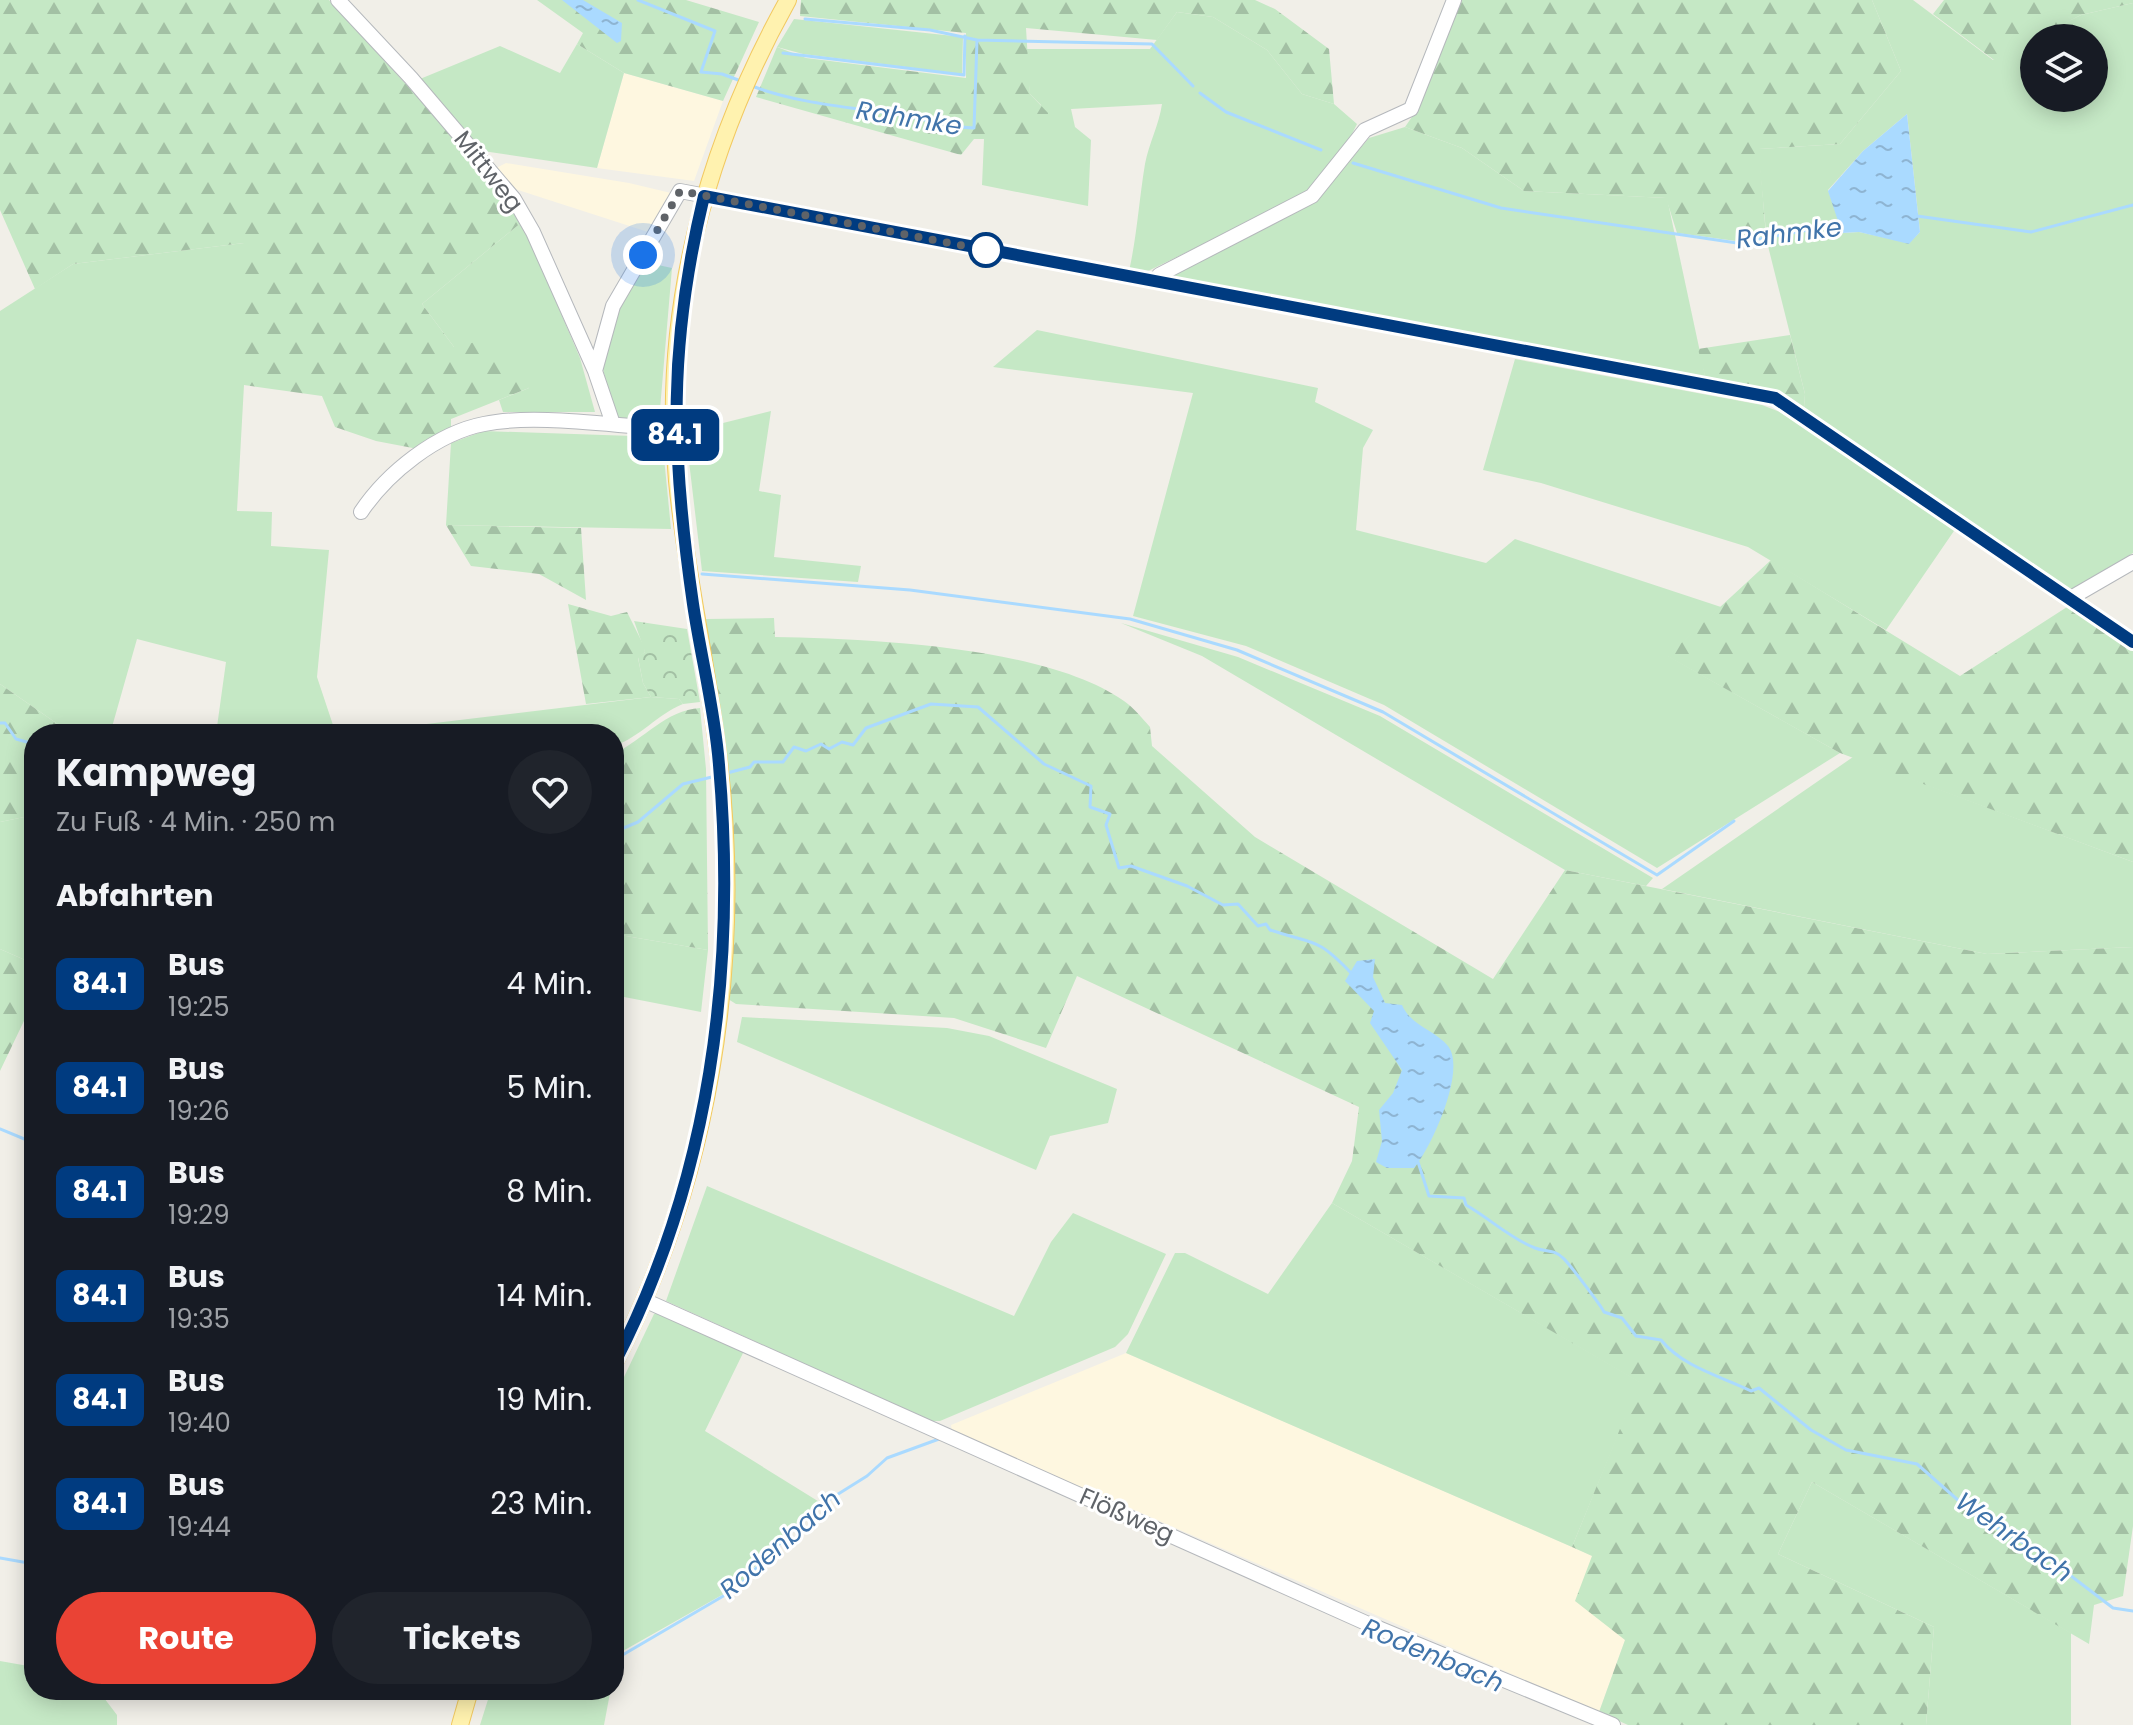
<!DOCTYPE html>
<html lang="de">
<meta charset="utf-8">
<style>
body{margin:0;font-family:Poppins,sans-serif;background:#20242c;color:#f1f3f6;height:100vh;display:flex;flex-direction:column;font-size:30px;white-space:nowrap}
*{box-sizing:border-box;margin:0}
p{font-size:26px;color:#9ea1a6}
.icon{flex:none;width:44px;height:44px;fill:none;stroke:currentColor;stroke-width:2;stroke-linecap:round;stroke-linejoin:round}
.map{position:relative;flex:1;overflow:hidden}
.drawer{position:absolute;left:24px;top:724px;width:600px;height:976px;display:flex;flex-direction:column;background:#171b24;border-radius:32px;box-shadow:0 4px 20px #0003}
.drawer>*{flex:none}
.badge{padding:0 16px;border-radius:12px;font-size:28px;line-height:52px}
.fabs{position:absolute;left:2020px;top:24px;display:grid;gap:16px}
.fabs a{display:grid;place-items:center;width:88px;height:88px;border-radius:50%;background:#171b24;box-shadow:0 4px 20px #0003;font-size:40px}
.you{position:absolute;width:40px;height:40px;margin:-20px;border:6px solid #fff;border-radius:50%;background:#1a73e8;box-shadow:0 0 0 12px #1a73e833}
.map>.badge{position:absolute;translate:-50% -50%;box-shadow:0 0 0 4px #fff}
h2{padding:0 32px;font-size:30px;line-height:72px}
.round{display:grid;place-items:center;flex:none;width:84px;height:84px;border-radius:42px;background:#20242c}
.headline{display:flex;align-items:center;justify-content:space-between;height:136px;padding:0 32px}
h1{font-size:38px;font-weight:700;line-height:60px}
.button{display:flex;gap:16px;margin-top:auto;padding:16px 32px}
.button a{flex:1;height:92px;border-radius:48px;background:#ea4335;color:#fff;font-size:32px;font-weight:700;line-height:92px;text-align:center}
.button a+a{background:#20242c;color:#f1f3f6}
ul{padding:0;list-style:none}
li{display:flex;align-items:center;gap:24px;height:104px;padding:0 32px}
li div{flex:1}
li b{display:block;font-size:30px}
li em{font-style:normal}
li .badge{min-width:88px;font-weight:700;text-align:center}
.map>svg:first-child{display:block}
</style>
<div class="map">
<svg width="2133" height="1725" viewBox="0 0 2133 1725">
<defs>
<pattern id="forest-firs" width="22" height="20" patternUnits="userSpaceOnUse" patternTransform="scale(2)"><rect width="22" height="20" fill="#c5e8c5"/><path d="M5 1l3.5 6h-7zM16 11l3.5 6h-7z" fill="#a3c0a4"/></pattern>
<pattern id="park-crowns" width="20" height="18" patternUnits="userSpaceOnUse" patternTransform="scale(2)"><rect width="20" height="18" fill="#c5e8c5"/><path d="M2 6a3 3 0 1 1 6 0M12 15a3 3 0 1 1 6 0" fill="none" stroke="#a3c0a4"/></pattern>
<pattern id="water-ripples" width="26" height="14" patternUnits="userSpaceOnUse" patternTransform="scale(2)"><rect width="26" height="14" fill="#aadaff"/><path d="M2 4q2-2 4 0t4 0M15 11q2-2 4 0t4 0" fill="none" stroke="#8eb4d2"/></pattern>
</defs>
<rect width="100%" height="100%" fill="#f1efe8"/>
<path fill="#fef7e0" d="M624,73L723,101L694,181L597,168Z
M506,163L629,183L671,193L648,232L515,189L496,168Z
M1126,1353L1593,1556L1625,1640L1599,1712L952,1431L951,1425Z"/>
<path fill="#c5e8c5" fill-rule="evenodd" d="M1872,0H1913L1993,60L2034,38V98H2094V38H2034L2081,15L2133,3V553L2070,591L1804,408L1805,394L1767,242L1758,149L1840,144L1901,71ZM1907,114L1920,232L1909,243L1859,232L1843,233L1828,190L1863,151Z
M1177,12L1213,17L1267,50L1302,94L1334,104L1357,124L1341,156L1302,196L1146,272L1129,271C1137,236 1139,200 1145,164C1149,143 1159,125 1162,104L1071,109L1075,127L1091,140L1088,206L982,185L984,139H1046L1041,105L1030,94L1025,49H1150Z
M794,19L963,37L962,74L803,54L777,47Z
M577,44L624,73L597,168L483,151L420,79L500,46L560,73Z
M1405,127L1462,148L1524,191L1667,198L1706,380L1171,279V272L1315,201L1369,138Z
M522,222L580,358L595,412H503L499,400L529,388L454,347L422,304Z
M244,243V385L237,511L272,512L271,546L329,550L317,677L336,734H216L226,662L137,639L110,734H72L0,684V311L73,264Z
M644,262L672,268L659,421L620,419L613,413L603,369L610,327Z
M1037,330L1318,388L1315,402L1373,430L1363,448L1356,530L1486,563L1515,539L1721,607L1668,656L1840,753L1657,868L1384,705L1246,646L1133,616L1193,393L993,367Z
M1515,359L1762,405L1780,412L1956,528L1886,630L1748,547L1541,483L1483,470Z
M771,411L759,491L781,495L774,557L861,566L858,582L702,571L686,436L691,431Z
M484,431L662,437L671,529L446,525L451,443Z
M1121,623L1238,657L1380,716L1653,878L1646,886L1565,870L1202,656Z
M651,697L679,699L683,704C658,714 640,737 614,746V734H343Z
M1853,757L2133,862V947L1987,954L1662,889Z
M34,815V964L0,949V822Z
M614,934L708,950L701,1012L614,995Z
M742,1017L947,1028L989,1036L1117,1089L1108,1123L1050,1136L1036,1170L737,1042Z
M707,1186L1014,1316L1051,1242L1073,1213L1166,1254L1128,1334L1115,1347L940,1421H930L666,1301Z
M1332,1203L1640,1382L1572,1547L1126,1353L1175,1253H1185L1268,1294Z
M660,1311L744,1351L705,1431L821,1503L780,1539L736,1587L614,1656V1398L654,1314Z
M1812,1482L2071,1633V1725H1926L1934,1627L1778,1554Z
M0,1661L34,1667V1690H98L117,1715V1725H0Z
M491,1690H599L610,1693L604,1725H480Z"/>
<path fill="url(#forest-firs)" d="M0,0H329L486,172L522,222L422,304L454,347L493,338L529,388L451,419V431L418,449L376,441L335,427L322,396L244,385V243L73,264L35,289L0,210Z
M537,0H686L759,22L723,101L624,73L577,44L583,33Z
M801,0H1255L1275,9L1329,49L1334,104L1302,94L1267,50L1213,17L1177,12L1157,40L1026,28L1030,94L1048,113L1046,139H974L961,155L756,97L777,47L806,58L966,78V33L800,16Z
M1462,0H1872L1901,71L1840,144L1759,149L1766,236L1736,241L1677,233L1666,198L1524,191L1462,148L1405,127L1416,111Z
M1944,0H2133V3L2081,15L1994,60L1933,14Z
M1790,335L1805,394L1804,408L1777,395L1706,380L1698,349Z
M446,525L581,528L586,600L539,574L471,566Z
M1771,560L1960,676L2067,607L2133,651V862L1840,753L1667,656Z
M568,604L611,616L627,612L644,646L645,652L638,658L643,683L651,697L586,704Z
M774,618L775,637C870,639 1046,646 1124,701C1134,708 1142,718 1150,727L1152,746L1255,837L1493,979L1565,870L1987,954L2133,947V1526L2123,1596L2094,1605L2089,1644L1812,1482L1778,1554L1934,1627L1926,1725H1628L1599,1712L1625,1640L1575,1601L1592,1556L1572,1547L1639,1382L1332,1203L1352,1161L1359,1107L1077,976L1046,1048L954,1018L736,1004L728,999L723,765L706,619Z
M0,684L72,734H34V815L0,822Z
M700,708L706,769L708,950L614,934V754C644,739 666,710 700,708Z
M0,949L34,964V1000L0,1071Z"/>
<path fill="url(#park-crowns)" d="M634,621L687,629L700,702L683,704L679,699L651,697L643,683L638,657L645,652Z"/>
<path fill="url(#water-ripples)" d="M562,0H583L622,23L621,41L617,43Z
M1907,114L1920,232L1909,244L1859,232L1842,233L1828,191L1863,151Z
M1375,959L1373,977L1385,1003L1402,1005C1411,1026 1435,1030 1448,1046C1467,1070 1431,1148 1414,1168H1387L1376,1162L1382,1141L1379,1110L1393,1093L1402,1070L1370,1023L1374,1011L1345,981L1357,961Z"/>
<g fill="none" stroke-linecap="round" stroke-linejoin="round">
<path stroke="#aadaff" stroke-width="3" d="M638,0L715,31L701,72L722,74L741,81
M805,19L930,30L977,40
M783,53L964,75L965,36
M752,86C799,104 851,107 900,115C926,119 947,127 974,128L977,40L1152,44L1193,86
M1200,93L1226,112L1321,150
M1353,163L1501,208L1737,243L1842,224
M1917,216L2031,232L2133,205
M702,574L910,590L1130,619L1237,650L1383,712L1657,875L1734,821
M0,723H5L16,739L34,744
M727,773L750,767L754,762H783L794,747L806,751L821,744L829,749L842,742L853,745L866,728L931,704L978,707L1044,764L1091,786L1090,807L1110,814L1106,825L1119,868L1131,866L1187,886L1223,905L1238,904L1258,926L1266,924L1270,930C1315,945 1316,936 1352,974
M614,832L638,822L683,784L716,776
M0,1129L34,1143
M1418,1162L1429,1196L1464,1198L1466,1205C1489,1218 1511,1239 1535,1248C1545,1252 1554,1249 1563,1258C1568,1262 1602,1307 1604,1312L1622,1318L1636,1336L1661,1340C1683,1367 1720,1376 1751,1391L1759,1388L1811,1430L1846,1450L1917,1464L1976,1516L2041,1553L2113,1608L2133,1611
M0,1558L34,1564
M614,1660L737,1588L811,1511L867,1476L887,1458L939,1439"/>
<defs>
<path id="minor" d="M338,0L411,78L514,199L533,232L595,371L613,424
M1156,282L1159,275L1312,196L1365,130L1411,109L1454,0
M595,371L613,306L680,191L1775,398L2133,642
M361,512C387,473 437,433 484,424C537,413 619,427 675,429
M2069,599L2133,562
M644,1300L1366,1623L1613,1725"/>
<path id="major" d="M614,1364C709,1180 743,966 719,761C708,667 686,575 677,481C661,312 706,147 788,0
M460,1725L470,1690"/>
</defs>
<use href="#minor" stroke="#b5b8bc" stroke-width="16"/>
<use href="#major" stroke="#f2c960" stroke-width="18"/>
<use href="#minor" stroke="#fff" stroke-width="14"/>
<use href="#major" stroke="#fff2af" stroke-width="16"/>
</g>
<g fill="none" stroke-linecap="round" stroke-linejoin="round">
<defs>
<path id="line" d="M614,1364C710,1179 737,972 719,765C715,711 701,658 693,604C671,453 668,346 704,196L1775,398L2133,642"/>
</defs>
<use href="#line" stroke="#fff" stroke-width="18"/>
<use href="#line" stroke="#003b80" stroke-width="12"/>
<path stroke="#5f6368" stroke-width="8" stroke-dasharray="0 14.4" d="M643,255L680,191L986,250"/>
</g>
<circle fill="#fff" stroke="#003b80" stroke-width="4" cx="986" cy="250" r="16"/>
<g text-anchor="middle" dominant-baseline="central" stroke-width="6" stroke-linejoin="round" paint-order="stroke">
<g font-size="24" fill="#5f6368" stroke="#fff">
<text transform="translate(489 171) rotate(52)">Mittweg</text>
<text transform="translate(1127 1515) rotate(24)">Flößweg</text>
</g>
<g font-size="26" font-style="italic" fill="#4174aa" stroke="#fff">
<text transform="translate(909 118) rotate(9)">Rahmke</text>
<text transform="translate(1789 233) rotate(-7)">Rahmke</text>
<text transform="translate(2014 1537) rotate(35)">Wehrbach</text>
<text transform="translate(780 1544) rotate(-41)">Rodenbach</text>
<text transform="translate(1433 1655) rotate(23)">Rodenbach</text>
</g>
</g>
</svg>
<div class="fabs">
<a><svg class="icon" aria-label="layers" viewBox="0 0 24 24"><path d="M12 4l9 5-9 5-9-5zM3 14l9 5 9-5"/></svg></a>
</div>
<div class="you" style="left:643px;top:255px"></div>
<b class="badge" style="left:675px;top:435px;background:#003b80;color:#fff">84.1</b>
<section class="drawer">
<div class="headline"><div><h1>Kampweg</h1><p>Zu Fuß · 4 Min. · 250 m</p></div><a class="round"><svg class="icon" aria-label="heart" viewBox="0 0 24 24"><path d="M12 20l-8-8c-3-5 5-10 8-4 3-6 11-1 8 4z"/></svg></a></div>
<h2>Abfahrten</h2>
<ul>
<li><span class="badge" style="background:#003b80;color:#fff">84.1</span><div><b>Bus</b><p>19:25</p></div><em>4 Min.</em></li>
<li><span class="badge" style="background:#003b80;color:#fff">84.1</span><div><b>Bus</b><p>19:26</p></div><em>5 Min.</em></li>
<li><span class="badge" style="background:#003b80;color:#fff">84.1</span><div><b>Bus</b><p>19:29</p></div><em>8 Min.</em></li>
<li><span class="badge" style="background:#003b80;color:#fff">84.1</span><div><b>Bus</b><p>19:35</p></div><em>14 Min.</em></li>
<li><span class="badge" style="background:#003b80;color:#fff">84.1</span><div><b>Bus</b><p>19:40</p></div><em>19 Min.</em></li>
<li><span class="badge" style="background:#003b80;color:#fff">84.1</span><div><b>Bus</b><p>19:44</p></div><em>23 Min.</em></li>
</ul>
<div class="button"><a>Route</a><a>Tickets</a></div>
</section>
</div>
